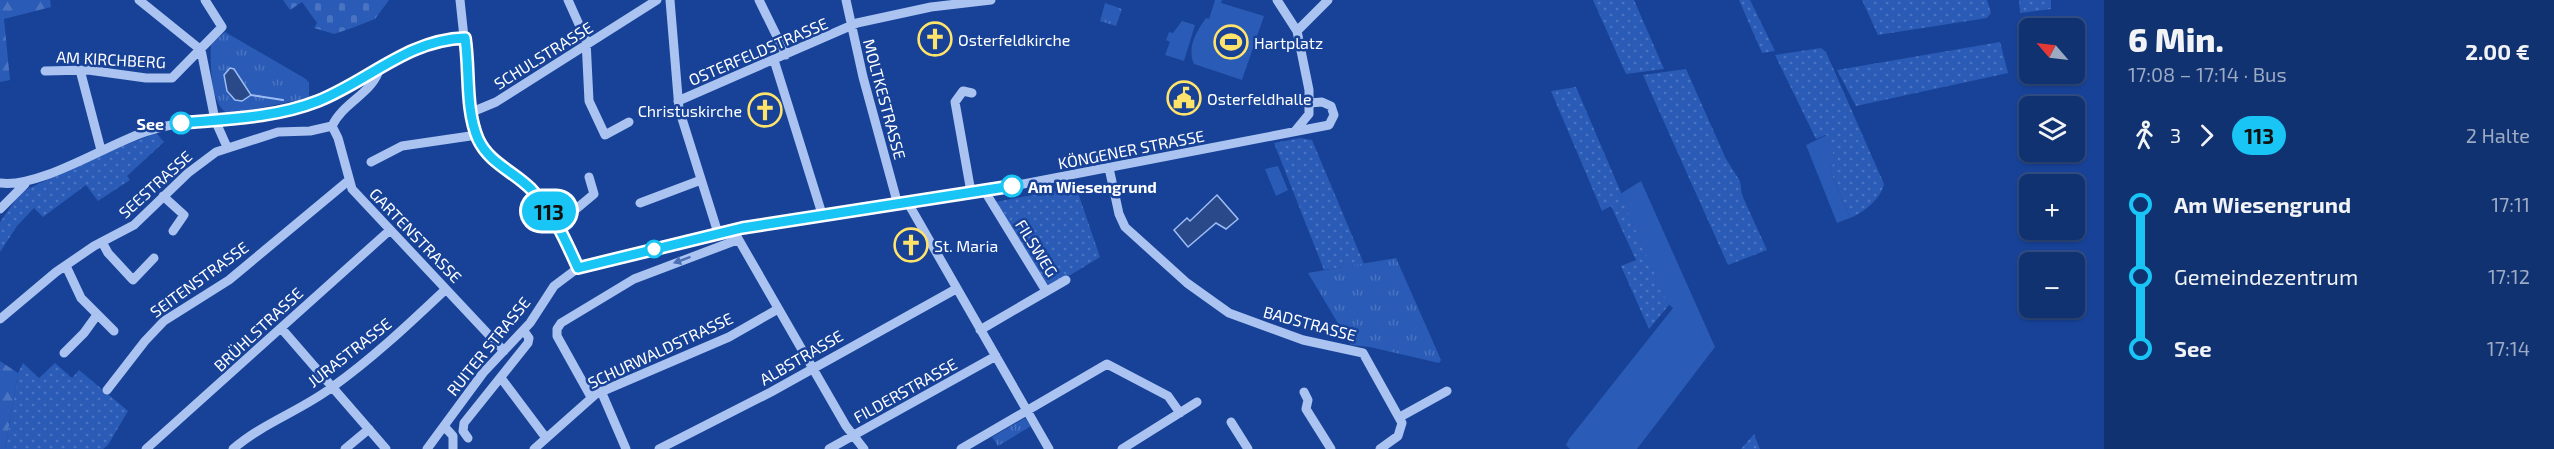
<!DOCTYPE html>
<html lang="de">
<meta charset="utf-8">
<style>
body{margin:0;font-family:"Exo 2",sans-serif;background:#1e3e79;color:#f1f3f6;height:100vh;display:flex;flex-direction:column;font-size:22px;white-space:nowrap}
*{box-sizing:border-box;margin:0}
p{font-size:20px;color:#9caac3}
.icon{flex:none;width:33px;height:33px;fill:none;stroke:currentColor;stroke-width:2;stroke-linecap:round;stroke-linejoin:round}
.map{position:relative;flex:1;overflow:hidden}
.drawer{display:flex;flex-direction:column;background:#113271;width:450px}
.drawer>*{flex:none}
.badge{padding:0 12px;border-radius:20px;font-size:21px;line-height:39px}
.needle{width:39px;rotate:298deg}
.buttons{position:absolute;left:2019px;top:18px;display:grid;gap:12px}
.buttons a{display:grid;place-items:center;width:66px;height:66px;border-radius:9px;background:#113271;box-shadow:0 2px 4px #0004,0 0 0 2px #304d84;font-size:30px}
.map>.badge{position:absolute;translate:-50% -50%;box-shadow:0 0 0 3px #fff}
.legs{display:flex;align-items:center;gap:9px;height:66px;padding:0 24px;font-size:20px}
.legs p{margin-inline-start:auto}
.headline{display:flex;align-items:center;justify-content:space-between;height:102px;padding:0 24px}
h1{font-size:33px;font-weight:800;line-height:45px}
ul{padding:0 24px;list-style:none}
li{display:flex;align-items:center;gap:21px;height:72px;font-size:22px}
li i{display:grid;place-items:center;width:9px;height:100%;margin:0 8px;background:currentColor}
li i::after{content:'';width:15px;height:15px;margin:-8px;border:4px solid;border-radius:50%;background:#113271}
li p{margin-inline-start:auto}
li:first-child i{background:linear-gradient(#0000 50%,currentColor 0)}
li:last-child i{background:linear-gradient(currentColor 50%,#0000 0)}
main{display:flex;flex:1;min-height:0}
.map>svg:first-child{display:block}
</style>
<main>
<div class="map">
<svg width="2104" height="449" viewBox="0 0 2104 449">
<defs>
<pattern id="grass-dots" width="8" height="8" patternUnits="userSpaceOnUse" patternTransform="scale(1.5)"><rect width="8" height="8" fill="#2a5bb6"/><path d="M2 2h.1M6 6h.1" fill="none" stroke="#4a74c1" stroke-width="1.8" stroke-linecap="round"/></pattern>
<pattern id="forest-firs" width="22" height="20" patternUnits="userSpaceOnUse" patternTransform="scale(1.5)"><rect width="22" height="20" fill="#2a5bb6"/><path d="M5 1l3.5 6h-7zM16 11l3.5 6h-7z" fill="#4a74c1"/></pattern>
<pattern id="cemetery-stones" width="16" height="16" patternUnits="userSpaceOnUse" patternTransform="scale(1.5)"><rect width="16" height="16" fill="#2a5bb6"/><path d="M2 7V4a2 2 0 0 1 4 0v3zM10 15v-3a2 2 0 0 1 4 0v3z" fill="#4a74c1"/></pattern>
<pattern id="park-tufts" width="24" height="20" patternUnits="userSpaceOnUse" patternTransform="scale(1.5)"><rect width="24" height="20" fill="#2a5bb6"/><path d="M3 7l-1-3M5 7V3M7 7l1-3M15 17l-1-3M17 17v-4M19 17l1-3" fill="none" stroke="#4a74c1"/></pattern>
</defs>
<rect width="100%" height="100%" fill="#174297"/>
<path fill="url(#grass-dots)" d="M1593,0H1634L1664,69L1626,74Z
M1739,0H1750L1775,51L1762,53Z
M1862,0H1987L1991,13L1987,18L1878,35Z
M2019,0H2051V9L2020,13Z
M2000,42L2008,73L1856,106L1837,70Z
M1821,48L1826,52L1884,184C1881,199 1863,213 1850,218L1830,170L1835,159L1826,135L1816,139L1775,55Z
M1686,69L1726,159L1740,181L1742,195L1767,250L1728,265L1643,75Z
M1576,87L1669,305L1649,329L1621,266L1636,260L1611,206L1602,211L1551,91Z
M156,133L164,142L127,176L130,180L98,201L86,185L43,217L34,208L17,226L0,252V222L21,192L105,153Z
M1300,138L1312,140L1364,264L1324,270L1274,143Z
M1076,187L1100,257L1054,285L1046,286L995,202Z
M23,363L39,378L55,363L72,378L79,370L128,411L108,445L103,449H5L18,373Z
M1754,434L1760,449H1741Z"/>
<path fill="url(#forest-firs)" d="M0,0H50L51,7L4,19L10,80L0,82Z
M0,361L18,373L5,449H0Z"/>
<path fill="url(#cemetery-stones)" d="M283,0H389L375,19L352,28L334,34L314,28L317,23L302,2L290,10Z"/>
<path fill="url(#park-tufts)" d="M1105,3L1122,9L1116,26L1100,21Z
M225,32L306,79L309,83V98L230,114C210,109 210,61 211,44Z
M1396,258L1441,360L1439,363L1370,347L1351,345L1308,273Z
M1025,418L1031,426L998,446L992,437Z"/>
<path fill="#2a5bb6" d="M1215,0H1222L1221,3L1264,16L1242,80L1194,64C1187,49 1195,33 1206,18L1209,19Z
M1182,21L1195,25L1184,61L1165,55L1170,42L1166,40L1169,32L1173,33Z
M1827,135L1835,159L1830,170L1850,218L1837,223L1806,145Z
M1278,166L1288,190L1276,196L1265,169Z
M1641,181L1715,347L1637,449H1570L1566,445L1569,439L1673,308L1667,303L1620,194Z"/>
<path fill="#2a4989" stroke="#9dbcf4" stroke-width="1.5" d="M230,68L234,69L251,95L242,101L235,100L227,91L224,75Z
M1217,195L1238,219L1226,229L1216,223L1188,247L1174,230L1187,218L1190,221Z"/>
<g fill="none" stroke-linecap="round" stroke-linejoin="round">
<path stroke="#9dbcf4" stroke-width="2" d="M251,95L283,100"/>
<path stroke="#aac3f1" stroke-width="9" d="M139,0L201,50L215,120L227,147
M460,0L472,112L480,142L488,154L523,182L545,205L578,268
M568,0L586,40L589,101L605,135L629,122
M670,0L679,109L718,233
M759,0L786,55
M846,0L863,77L898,205
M1277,0L1297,31L1309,90V114L1295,131
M1297,31L1328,0
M774,60L823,217
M80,70L101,150
M45,71L88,70L146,78H172L222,27L205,0
M678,101L857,23L931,7L991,0
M472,112L496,102L657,0
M332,126L338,138L352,189L504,351
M332,126C343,102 374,93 380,67
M371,162L402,146L477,135
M1109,168L1119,214L1125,227L1187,283L1229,313L1303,340L1363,353L1402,423L1398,436L1380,449
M0,183C38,189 106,145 145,132C200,113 261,122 316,102C370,81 403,40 465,38
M984,190L1046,291
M971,192L955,102L963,91L972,93
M163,196L184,215L173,231
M640,203L701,180
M908,203L1049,449
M0,209L25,184
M557,225L594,194L589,177
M736,235L846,426L864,449
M102,242L108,253L133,280L154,258
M66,266L81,298L114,331
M0,319L56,272L94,246L134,225L188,173L216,152L278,132L310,131L332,126
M281,328L386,449
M980,330L1066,280
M64,353L84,333L97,315
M501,378L546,438
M107,390L145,341L164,321L229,280L348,181
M601,391L626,449
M1304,392L1308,400L1306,409L1331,449
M591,397L557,336V329L561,323L634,279L737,240
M1400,417L1447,391
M1231,422L1248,449
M444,426L453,436V449
M468,438L463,431L464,423L528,343L529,338L524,331
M146,449L390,230
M233,449C263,423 300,411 331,388C372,359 410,323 446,289
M345,449L369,429
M427,449L483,373L530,323L554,286L578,268L742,228L1013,186L1329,125L1334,115L1331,106L1322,102L1310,103
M534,449L596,394L729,337L778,309
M659,449L771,392L956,289
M829,449L996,356
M961,449L1107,364L1168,396L1180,413
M1122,449L1197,402"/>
</g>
<defs><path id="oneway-solid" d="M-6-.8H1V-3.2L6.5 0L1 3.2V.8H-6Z" transform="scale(1.5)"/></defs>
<use fill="#4a6fb6" href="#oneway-solid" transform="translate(682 260) rotate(160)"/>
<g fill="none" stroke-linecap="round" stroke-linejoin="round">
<defs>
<path id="line-1" d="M181,123C226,119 275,118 318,101C370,80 407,40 465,38C470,70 465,109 478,139C489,163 513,171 531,189C553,212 565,239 578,268L742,228L1012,186"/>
</defs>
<use href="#line-1" stroke="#fff" stroke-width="14"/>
<use href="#line-1" stroke="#18c5f4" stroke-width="9"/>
</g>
<defs>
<symbol id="church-ring" viewBox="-11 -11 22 22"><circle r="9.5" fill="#174297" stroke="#ffe36a" stroke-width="1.5"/><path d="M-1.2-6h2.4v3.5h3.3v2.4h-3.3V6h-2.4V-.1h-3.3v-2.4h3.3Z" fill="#ffe36a"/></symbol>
<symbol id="stadium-ring" viewBox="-11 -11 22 22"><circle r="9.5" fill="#174297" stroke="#ffe36a" stroke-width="1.5"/><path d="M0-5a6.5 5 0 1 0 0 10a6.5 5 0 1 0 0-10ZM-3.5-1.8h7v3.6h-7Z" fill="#ffe36a"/></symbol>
<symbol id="civic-ring" viewBox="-11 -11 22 22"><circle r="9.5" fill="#174297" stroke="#ffe36a" stroke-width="1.5"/><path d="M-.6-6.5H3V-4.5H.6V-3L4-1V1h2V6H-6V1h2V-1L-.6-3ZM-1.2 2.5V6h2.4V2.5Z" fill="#ffe36a"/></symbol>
</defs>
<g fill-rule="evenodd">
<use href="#church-ring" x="916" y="20" width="38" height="38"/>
<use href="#stadium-ring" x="1212" y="23" width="38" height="38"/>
<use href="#civic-ring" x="1165" y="79" width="38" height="38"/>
<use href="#church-ring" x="746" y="91" width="38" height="38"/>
<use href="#church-ring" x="892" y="226" width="38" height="38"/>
</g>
<g fill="#fff" stroke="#18c5f4" stroke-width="3">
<circle cx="181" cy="123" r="10"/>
<circle cx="1012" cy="186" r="10"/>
<circle cx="654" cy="249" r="8"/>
</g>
<g text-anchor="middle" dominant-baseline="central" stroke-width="5" stroke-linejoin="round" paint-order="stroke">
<g font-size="16" fill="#fff" stroke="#174297" text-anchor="start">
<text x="958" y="39">Osterfeldkirche</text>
<text x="1254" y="42">Hartplatz</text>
<text x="1207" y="98">Osterfeldhalle</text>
<text x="742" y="110" text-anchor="end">Christuskirche</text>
<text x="934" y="245">St. Maria</text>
</g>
<g font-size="16" fill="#fff" stroke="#174297">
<text transform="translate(758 51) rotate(-23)">OSTERFELDSTRASSE</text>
<text transform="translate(543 55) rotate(-32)">SCHULSTRASSE</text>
<text transform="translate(111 59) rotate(3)">AM KIRCHBERG</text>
<text transform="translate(885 99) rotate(75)">MOLTKESTRASSE</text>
<text transform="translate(1131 149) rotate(-11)">KÖNGENER STRASSE</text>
<text transform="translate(155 184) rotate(-42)">SEESTRASSE</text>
<text transform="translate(416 235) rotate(46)">GARTENSTRASSE</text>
<text transform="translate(1037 248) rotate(58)">FILSWEG</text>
<text transform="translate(199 279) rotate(-36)">SEITENSTRASSE</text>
<text transform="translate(1310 323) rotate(15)">BADSTRASSE</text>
<text transform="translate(258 329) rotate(-43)">BRÜHLSTRASSE</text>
<text transform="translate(488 346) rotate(-51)">RUITER STRASSE</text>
<text transform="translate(660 350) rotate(-25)">SCHURWALDSTRASSE</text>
<text transform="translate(349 352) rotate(-38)">JURASTRASSE</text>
<text transform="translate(801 357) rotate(-30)">ALBSTRASSE</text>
<text transform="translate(905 390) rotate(-29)">FILDERSTRASSE</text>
</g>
<g font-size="16" font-weight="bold" fill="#fff" stroke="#174297" text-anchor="end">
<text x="164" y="123">See</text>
<text x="1028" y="186" text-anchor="start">Am Wiesengrund</text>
</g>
</g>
</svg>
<div class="buttons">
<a><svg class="needle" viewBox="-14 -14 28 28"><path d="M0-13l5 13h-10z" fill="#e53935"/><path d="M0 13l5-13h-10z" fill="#9caac3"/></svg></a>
<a><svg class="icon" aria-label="layers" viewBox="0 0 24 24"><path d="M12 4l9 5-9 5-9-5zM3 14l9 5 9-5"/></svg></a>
<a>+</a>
<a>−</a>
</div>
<b class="badge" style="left:549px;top:211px;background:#18c5f4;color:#111">113</b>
</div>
<section class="drawer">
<div class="headline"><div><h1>6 Min.</h1><p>17:08 – 17:14 · Bus</p></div><b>2.00 €</b></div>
<div class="legs"><svg class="icon" aria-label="walk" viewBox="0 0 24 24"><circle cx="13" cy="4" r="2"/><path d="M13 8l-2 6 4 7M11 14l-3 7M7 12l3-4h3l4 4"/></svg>3<svg class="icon" aria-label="forward" viewBox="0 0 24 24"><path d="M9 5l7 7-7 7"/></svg><b class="badge" style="background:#18c5f4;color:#111">113</b><p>2 Halte</p></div>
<ul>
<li><i style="color:#18c5f4"></i><b>Am Wiesengrund</b><p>17:11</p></li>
<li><i style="color:#18c5f4"></i><span>Gemeindezentrum</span><p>17:12</p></li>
<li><i style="color:#18c5f4"></i><b>See</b><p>17:14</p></li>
</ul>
</section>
</main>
